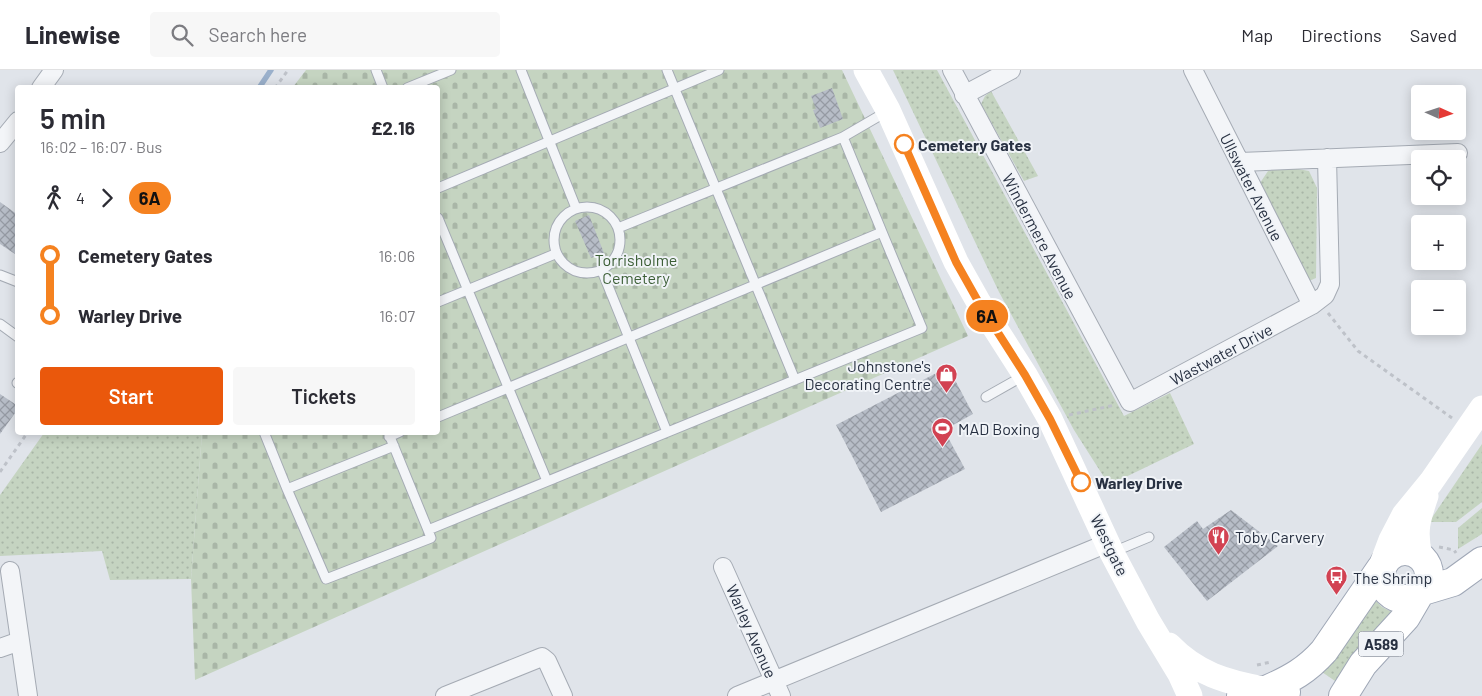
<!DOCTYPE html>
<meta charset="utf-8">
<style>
body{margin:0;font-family:Barlow,sans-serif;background:#f7f7f7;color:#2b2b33;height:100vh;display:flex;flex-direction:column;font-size:19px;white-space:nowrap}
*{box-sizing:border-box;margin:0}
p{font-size:16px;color:#7c7c81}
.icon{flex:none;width:28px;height:28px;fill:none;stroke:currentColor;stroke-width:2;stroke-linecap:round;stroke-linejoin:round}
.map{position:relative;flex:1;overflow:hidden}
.panel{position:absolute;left:15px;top:15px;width:425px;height:350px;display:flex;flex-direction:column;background:#fff;border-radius:5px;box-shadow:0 2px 12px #0003}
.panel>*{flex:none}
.badge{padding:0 10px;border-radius:16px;font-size:18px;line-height:32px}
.needle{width:32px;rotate:93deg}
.tools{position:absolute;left:1411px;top:15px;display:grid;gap:10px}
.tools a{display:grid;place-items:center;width:55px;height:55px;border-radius:5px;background:#fff;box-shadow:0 2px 12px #0003;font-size:25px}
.map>.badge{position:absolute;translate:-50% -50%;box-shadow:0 0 0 2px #fff}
.legs{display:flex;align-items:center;gap:8px;height:55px;padding:0 25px;font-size:16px}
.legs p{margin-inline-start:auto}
.head{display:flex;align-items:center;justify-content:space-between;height:85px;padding:0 25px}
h1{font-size:28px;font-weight:600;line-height:38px}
.cta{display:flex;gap:10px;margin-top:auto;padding:10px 25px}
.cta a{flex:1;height:58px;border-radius:5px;background:#ea580c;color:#fff;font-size:20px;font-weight:600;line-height:58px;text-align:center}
.cta a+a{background:#f7f7f7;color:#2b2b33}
ul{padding:0 25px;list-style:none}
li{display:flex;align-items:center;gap:18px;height:60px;font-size:19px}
li i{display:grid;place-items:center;width:8px;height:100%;margin:0 6px;background:currentColor}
li i::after{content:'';width:12px;height:12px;margin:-6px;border:4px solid;border-radius:50%;background:#fff}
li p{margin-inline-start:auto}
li:first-child i{background:linear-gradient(#0000 50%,currentColor 0)}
li:last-child i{background:linear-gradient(currentColor 50%,#0000 0)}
header{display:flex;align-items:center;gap:30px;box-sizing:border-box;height:70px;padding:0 25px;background:#fff;border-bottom:1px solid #e1e1e2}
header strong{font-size:24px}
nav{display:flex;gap:28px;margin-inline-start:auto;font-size:18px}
.search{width:350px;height:45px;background:#f7f7f7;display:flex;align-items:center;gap:12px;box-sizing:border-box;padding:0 18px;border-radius:5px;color:#7c7c81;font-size:19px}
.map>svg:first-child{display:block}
</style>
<header>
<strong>Linewise</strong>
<div class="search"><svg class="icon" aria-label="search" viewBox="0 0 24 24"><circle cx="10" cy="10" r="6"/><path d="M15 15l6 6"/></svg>Search here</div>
<nav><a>Map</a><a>Directions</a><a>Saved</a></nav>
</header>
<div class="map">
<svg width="1482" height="626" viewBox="0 0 1482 626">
<defs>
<pattern id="grass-dots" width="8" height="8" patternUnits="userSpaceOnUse" patternTransform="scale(1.25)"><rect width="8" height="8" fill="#c5d4c1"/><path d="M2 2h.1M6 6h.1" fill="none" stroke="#a9b6a7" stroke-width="1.8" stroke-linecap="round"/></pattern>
<pattern id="cemetery-stones" width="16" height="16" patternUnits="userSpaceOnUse" patternTransform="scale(1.25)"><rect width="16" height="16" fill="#c5d4c1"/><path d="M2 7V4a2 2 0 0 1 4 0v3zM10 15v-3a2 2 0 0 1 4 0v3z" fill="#a9b6a7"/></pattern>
<pattern id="building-cross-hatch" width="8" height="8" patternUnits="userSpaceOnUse" patternTransform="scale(1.25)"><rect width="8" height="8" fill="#b7bdc7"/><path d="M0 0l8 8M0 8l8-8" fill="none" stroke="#959aa3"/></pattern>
</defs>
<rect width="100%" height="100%" fill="#e0e4ea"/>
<path fill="url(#grass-dots)" d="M893,0H937L1124,346L1170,323L1194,374L1109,415L1074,360L999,222Z
M991,21L1038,106L1024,111L981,34L985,26Z
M1287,97L1309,101L1317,118L1316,208L1309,211L1260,113L1268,101Z
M44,363H202L191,509L110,510L102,481L0,486V425Z
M1482,374V432L1456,452H1429Z
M1482,438V464L1458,479V458Z
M1372,527L1382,537L1394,543L1338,613L1319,600Z"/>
<path fill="url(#cemetery-stones)" d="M306,0H842L968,266L195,610L191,509L202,363L438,362V18L293,17Z"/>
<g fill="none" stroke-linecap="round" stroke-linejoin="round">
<path stroke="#9ab0cb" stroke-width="5.5" d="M259,18L271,0"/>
</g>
<path fill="url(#building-cross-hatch)" d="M832,18L843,49L820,58L813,40L816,39L811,26Z
M0,132L18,145V186L0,174Z
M589,145L604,183L591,188L575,151Z
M948,297L973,344L944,360L965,399L881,442L836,355Z
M0,324L18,336V339L0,364Z
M1231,440L1278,476L1207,531L1164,477L1197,451L1203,459Z"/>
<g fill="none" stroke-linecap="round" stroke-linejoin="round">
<defs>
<path id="lane" d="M376,0L383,18
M521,0L576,138
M667,0L795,310
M407,18L451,0
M843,67L882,162
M438,118L719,0
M554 170a33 33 0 1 1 66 0a33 33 0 1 1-66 0Z
M438,148L547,411
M618,158L843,67L886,42
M602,201L667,362
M0,205L18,212
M438,232L555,184
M0,254L18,267
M17,313L18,312
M986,327L1025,305
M264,362L287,419L394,376
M388,362L428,460L922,258L882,162L438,347
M389,367L400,362
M287,419L326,509L431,468L428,460
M1113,482L1149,467"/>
<path id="street" d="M952,0L1130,332L1312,235L1325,225L1330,214L1327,88
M1193,0L1312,235
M41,18L54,0
M964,25L1011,0
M0,73L18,51
M1240,92L1458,83
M723,497L781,626
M10,501L28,626
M0,578L20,571
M445,626L542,587L547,591L563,626
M737,626L1108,473"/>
<path id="primary" d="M1381 505a24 24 0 1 1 48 0a24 24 0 1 1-48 0Z
M1423,521L1453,512L1482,491
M1268,619C1291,609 1307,600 1324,581L1381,498
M1241,626C1256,618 1271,619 1286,622
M1343,626L1363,594L1406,547L1420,523"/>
</defs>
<use href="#lane" stroke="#a5abb4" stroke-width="11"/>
<use href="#street" stroke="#a5abb4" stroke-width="20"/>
<use href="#primary" stroke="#9fa7b6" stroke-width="30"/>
<path stroke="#bec2c9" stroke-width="3" stroke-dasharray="4 4" stroke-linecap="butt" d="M275,18L288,0
M1328,243L1358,281L1452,348
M1069,345L1115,335
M0,402L28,362
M1439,477L1454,480L1456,483
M1257,595L1271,592"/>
<use href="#lane" stroke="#f3f5f8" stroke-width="9"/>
<use href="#street" stroke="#f3f5f8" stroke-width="18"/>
<path stroke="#fff" stroke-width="25" d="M866,0L888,40L956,192L979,233L1025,305L1050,349L1112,483L1148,551L1180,604L1190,626
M1420,486C1414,461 1418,449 1426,426
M1382,494L1391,470L1404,445L1431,412L1482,338
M1169,575C1197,604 1226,612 1264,619"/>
<use href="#primary" stroke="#fff" stroke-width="28"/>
</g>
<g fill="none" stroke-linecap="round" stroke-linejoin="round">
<defs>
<path id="line-1" d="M904,74L956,192L979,233L1025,305L1050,349L1081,412"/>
</defs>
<use href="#line-1" stroke="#fff" stroke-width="11"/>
<use href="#line-1" stroke="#f58220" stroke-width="8"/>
</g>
<defs>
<symbol id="shop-pin" viewBox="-11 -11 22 30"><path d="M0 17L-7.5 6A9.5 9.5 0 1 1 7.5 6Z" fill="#d24252" stroke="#f0f3f7"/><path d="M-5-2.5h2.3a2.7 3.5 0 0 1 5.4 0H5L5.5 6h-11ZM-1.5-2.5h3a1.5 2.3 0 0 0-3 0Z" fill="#fff"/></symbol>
<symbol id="stadium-pin" viewBox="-11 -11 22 30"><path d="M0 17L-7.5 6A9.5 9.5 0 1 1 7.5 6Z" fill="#d24252" stroke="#f0f3f7"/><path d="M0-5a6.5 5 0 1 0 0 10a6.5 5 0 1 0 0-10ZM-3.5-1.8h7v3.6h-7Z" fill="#fff"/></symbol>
<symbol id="restaurant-pin" viewBox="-11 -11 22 30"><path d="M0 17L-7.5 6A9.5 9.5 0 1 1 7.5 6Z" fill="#d24252" stroke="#f0f3f7"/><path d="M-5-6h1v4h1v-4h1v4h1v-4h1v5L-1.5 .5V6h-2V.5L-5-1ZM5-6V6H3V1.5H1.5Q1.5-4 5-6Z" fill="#fff"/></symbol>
<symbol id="bus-pin" viewBox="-11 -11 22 30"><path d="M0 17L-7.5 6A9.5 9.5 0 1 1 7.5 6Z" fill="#d24252" stroke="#f0f3f7"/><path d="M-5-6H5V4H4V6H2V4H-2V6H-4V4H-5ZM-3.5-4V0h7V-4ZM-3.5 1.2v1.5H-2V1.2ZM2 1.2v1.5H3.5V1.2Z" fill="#fff"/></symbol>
</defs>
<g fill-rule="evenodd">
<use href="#shop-pin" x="934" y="292" width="25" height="34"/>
<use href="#stadium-pin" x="930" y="346" width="25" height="34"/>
<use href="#restaurant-pin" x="1206" y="454" width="25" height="34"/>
<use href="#bus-pin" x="1324" y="494" width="25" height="34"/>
</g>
<g fill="#fff" stroke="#f58220" stroke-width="2.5">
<circle cx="904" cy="74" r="9"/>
<circle cx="1081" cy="412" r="9"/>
</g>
<g text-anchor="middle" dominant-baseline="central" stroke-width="4" stroke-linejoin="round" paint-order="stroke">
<rect fill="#f0f3f7" stroke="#646b78" stroke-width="1" x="1358.5" y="561.5" width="45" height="25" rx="4"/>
<g font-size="15" font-weight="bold" fill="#283142">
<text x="1381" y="574">A589</text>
</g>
<g font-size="16" font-weight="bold" fill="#283142" stroke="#f0f3f7" text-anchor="start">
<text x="918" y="74">Cemetery Gates</text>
<text x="1095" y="412">Warley Drive</text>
</g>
<g font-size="16" fill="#283142" stroke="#f0f3f7">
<text transform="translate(1252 117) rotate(63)">Ullswater Avenue</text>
<text transform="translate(1040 166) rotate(62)">Windermere Avenue</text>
<text transform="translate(1221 284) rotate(-28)">Wastwater Drive</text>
<text transform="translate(1110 475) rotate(64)">Westgate</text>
<text transform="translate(752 561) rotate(66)">Warley Avenue</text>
</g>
<g font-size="16" fill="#3b5e35" stroke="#f0f3f7">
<text x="636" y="189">Torrisholme<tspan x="636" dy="18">Cemetery</tspan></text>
</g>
<g font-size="16" fill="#283142" stroke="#f0f3f7" text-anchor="start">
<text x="931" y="295" text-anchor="end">Johnstone's<tspan x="931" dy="18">Decorating Centre</tspan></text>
<text x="958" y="358">MAD Boxing</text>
<text x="1235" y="466">Toby Carvery</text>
<text x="1353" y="507">The Shrimp</text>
</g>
</g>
</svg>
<div class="tools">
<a><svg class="needle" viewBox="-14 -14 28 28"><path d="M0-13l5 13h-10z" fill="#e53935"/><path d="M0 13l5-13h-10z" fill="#7c7c81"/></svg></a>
<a><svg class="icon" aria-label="locate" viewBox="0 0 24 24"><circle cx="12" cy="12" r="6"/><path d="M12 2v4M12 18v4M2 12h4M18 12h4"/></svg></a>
<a>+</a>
<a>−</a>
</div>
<b class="badge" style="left:987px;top:246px;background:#f58220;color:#111">6A</b>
<section class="panel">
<div class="head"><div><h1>5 min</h1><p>16:02 – 16:07 · Bus</p></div><b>£2.16</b></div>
<div class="legs"><svg class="icon" aria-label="walk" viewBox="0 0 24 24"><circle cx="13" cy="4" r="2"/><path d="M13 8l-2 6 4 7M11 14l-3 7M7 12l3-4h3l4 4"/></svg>4<svg class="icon" aria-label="forward" viewBox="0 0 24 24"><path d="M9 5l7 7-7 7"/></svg><b class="badge" style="background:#f58220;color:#111">6A</b></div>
<ul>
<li><i style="color:#f58220"></i><b>Cemetery Gates</b><p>16:06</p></li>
<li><i style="color:#f58220"></i><b>Warley Drive</b><p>16:07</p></li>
</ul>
<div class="cta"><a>Start</a><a>Tickets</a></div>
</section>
</div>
